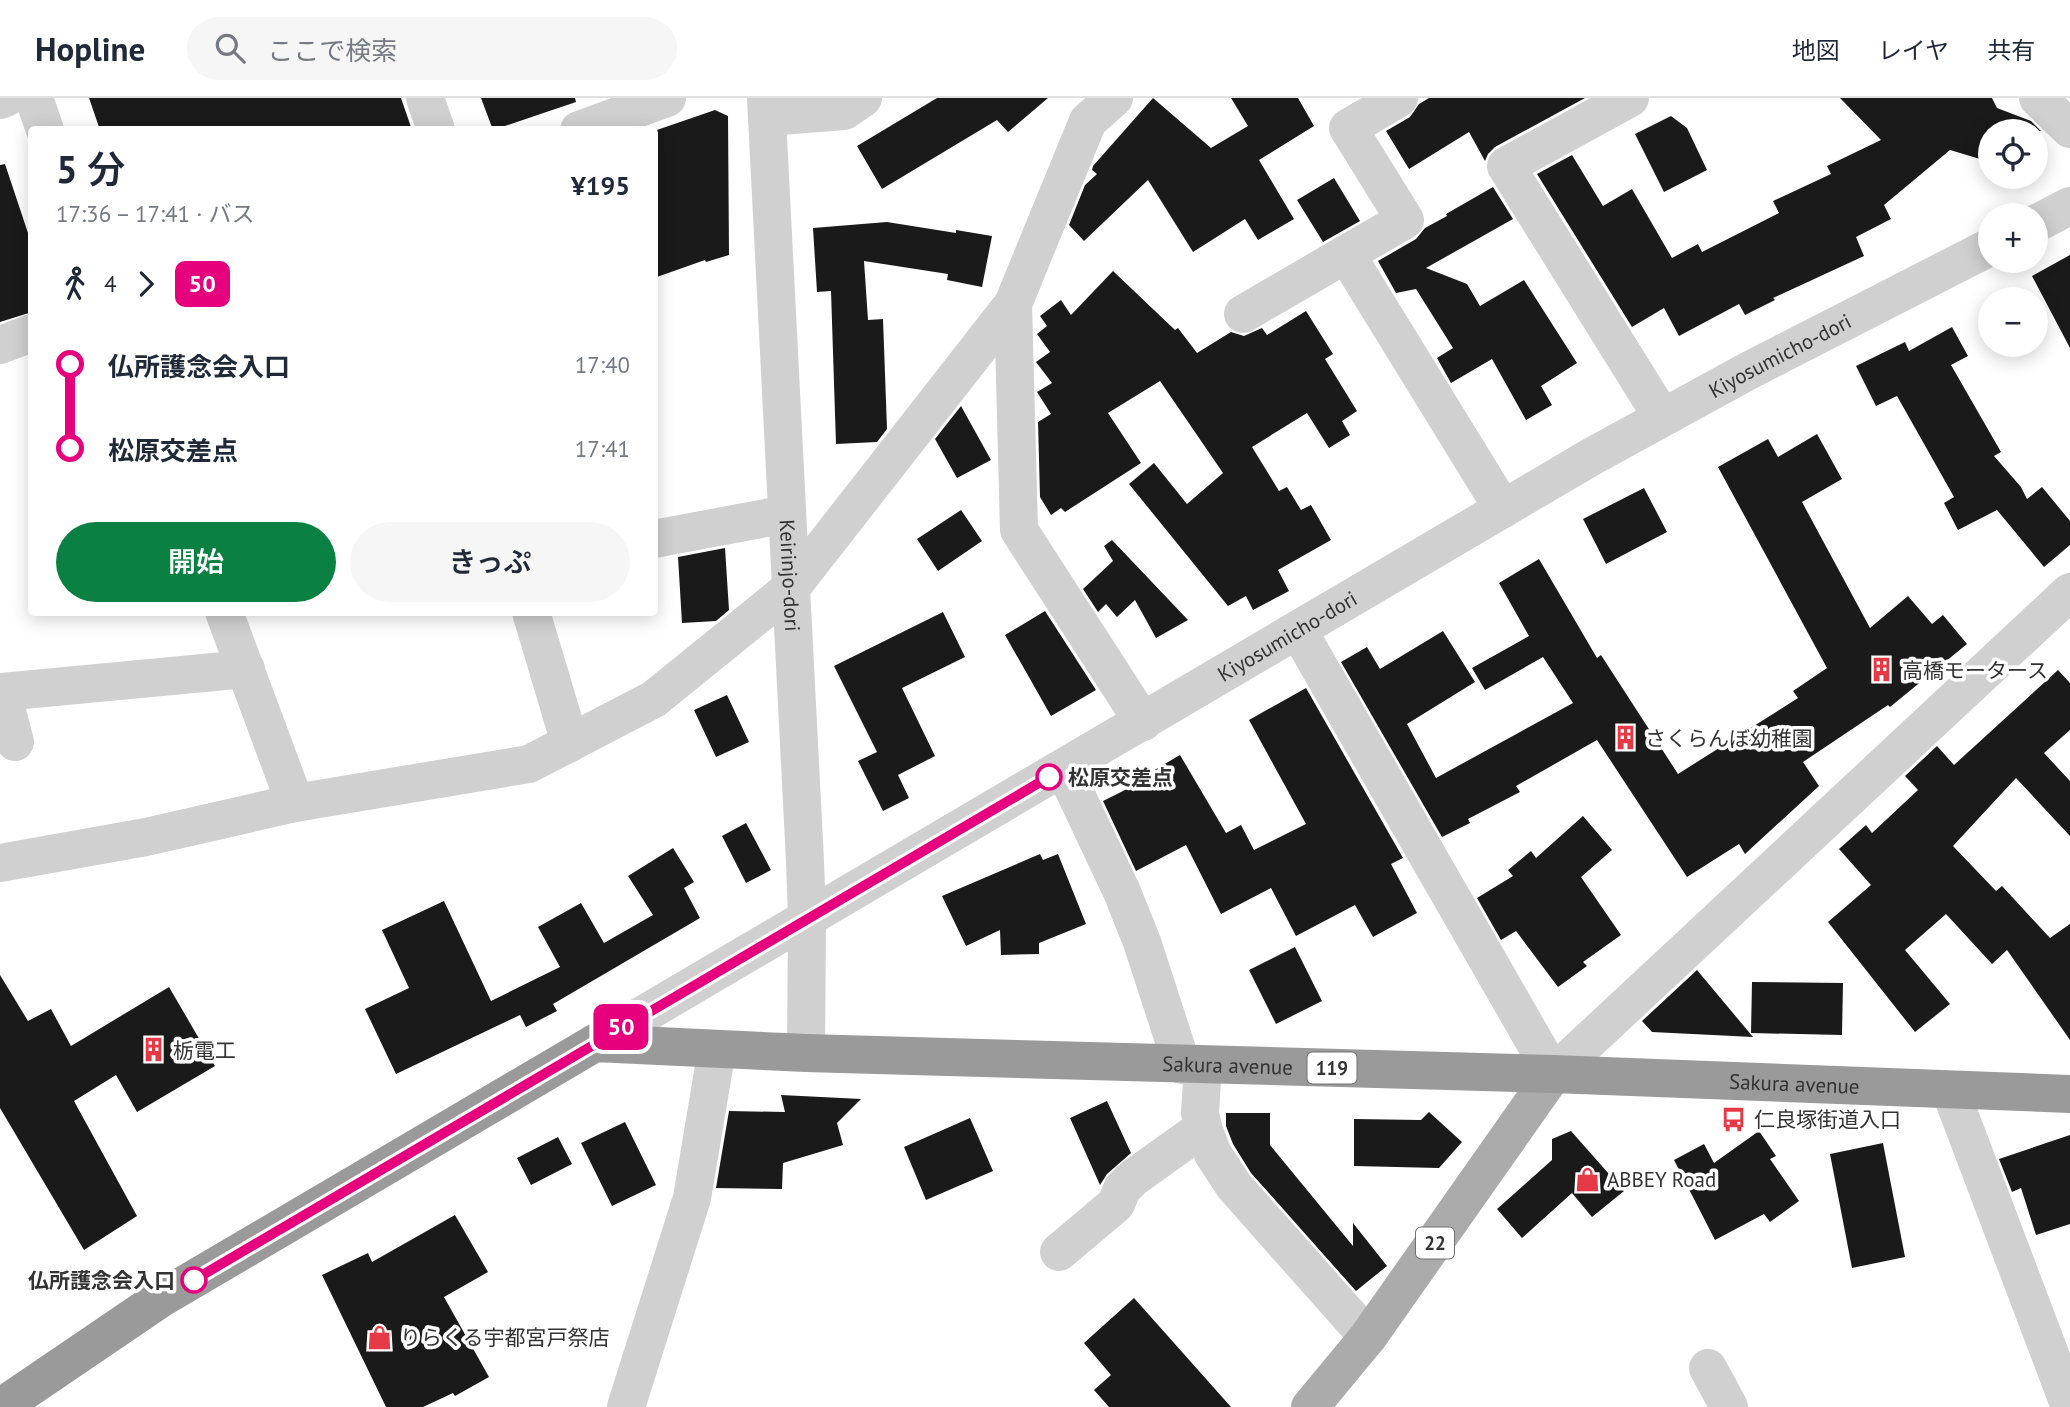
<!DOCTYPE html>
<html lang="ja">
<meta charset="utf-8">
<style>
body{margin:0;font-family:"PT Sans","Noto Sans JP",sans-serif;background:#f6f6f7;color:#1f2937;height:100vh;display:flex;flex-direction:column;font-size:26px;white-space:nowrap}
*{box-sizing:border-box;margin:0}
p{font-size:23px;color:#747a83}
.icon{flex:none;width:38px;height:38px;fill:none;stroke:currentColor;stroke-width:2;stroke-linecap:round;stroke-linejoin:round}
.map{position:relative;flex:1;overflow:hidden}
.panel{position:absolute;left:28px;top:28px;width:630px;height:490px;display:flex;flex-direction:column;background:#fff;border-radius:7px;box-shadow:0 4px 18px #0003}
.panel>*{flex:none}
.badge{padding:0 14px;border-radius:10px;font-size:24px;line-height:46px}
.tools{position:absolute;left:1978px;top:21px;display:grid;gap:14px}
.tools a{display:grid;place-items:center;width:70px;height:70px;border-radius:50%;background:#fff;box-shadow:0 4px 18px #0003;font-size:35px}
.map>.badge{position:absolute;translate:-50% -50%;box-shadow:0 0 0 4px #fff}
.legs{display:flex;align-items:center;gap:10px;height:77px;padding:0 28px;font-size:23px}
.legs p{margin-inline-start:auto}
.headline{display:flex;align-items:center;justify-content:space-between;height:119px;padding:0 28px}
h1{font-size:38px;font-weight:600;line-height:52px}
.primary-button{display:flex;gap:14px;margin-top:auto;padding:14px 28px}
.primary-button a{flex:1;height:80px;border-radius:42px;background:#0b8043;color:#fff;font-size:28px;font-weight:600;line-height:80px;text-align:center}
.primary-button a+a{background:#f6f6f7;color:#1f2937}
ul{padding:0 28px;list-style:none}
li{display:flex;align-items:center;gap:24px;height:84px;font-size:26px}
li i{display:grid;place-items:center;width:10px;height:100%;margin:0 9px;background:currentColor}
li i::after{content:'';width:18px;height:18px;margin:-9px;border:5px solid;border-radius:50%;background:#fff}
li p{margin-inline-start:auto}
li:first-child i{background:linear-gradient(#0000 50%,currentColor 0)}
li:last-child i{background:linear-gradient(currentColor 50%,#0000 0)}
header{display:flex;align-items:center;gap:42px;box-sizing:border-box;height:98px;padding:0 35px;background:#fff;border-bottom:2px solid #e0e1e3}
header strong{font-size:33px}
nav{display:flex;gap:38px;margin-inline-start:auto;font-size:24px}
.search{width:490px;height:63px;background:#f6f6f7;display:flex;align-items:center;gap:18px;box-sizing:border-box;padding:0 24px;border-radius:38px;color:#747a83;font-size:26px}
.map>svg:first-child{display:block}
</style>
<header>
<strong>Hopline</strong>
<div class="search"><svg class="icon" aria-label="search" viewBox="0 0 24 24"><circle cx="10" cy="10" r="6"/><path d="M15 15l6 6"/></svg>ここで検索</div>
<nav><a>地図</a><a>レイヤ</a><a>共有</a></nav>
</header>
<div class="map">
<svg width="2070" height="1309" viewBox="0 0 2070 1309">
<rect width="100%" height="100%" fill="#fff"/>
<path fill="#1a1a1a" d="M89,0H401L412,32H100Z
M481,0H575L576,4L493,32Z
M937,0H1048L1008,34L997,22L882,91L857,48Z
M1153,0L1211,50L1248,28L1231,0H1298L1314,28L1259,62L1294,121L1258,142L1245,121L1193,154L1148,82L1084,143L1069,127L1085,87L1097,76L1092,72L1093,68Z
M1429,0H1585L1495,49L1488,56L1485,63L1469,34L1409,71L1386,33L1410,19L1419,6Z
M1840,0H1992L1997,10L2031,23L2041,33H1990V64L1950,52L1884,107L1891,121L1856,139L1864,158L1773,200L1775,202L1745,217L1739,206L1679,238L1664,210L1632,229L1537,76L1572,57L1603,108L1632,91L1672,160L1698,146L1702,154L1779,115L1773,103L1831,76L1827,68L1881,42Z
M715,12L728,18L729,157L706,164L705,162L654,180V33Z
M1671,18L1687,30L1707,72L1664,94L1635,36Z
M5,66L32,147V214L0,224V67Z
M1334,80L1360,123L1323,144L1297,102Z
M1493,89L1513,121L1426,170L1467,186L1480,208L1524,182L1577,265L1541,288L1552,307L1526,322L1492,261L1451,285L1437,260L1453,250L1416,191L1396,195L1378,163L1416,141L1425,130L1447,118L1446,116Z
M887,124L956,135V132L992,138L982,189L947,182L948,176L864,163L868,222L883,221L887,331L877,344L836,346L831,193L817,194L813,130Z
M2070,157V250L2032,178Z
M1113,173L1175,232L1178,230L1197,255L1231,234L1244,238L1262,230L1267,237L1306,213L1333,256L1325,261L1357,313L1342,323L1350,337L1329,350L1307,315L1252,349L1279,393L1287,389L1301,412L1311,407L1331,442L1278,472L1289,493L1253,512L1246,498L1228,508L1129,386L1154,365L1187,406L1223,375L1160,283L1108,315L1141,365L1065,414L1061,410L1051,417L1040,399L1038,324L1051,316L1037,294L1052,285L1036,264L1050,254L1037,236L1047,228L1040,218L1061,202L1071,217Z
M1952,229L1968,258L1951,267L2001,354L1994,358L2021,389L2027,401L2042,389L2070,423V447L2044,469L1997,412L1958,432L1944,405L1954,399L1897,298L1876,308L1856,268L1905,244L1909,253Z
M961,308L991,362L957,380L935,341Z
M1817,336L1842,381L1802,404L1870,530L1908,498L1932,526L1943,517L1967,546L1890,609L1888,607L1803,664L1819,688L1745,756L1739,746L1687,779L1597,642L1516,688L1520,694L1468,721L1470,725L1442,739L1341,564L1367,549L1380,571L1443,533L1475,584L1407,626L1436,680L1573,605L1543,559L1485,592L1472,570L1529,538L1499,485L1539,461L1597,560L1601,557L1678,676L1798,600L1793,593L1827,570L1718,369L1768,341L1778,359Z
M1644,390L1667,434L1606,466L1583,421Z
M961,412L982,443L938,473L917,441Z
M1112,442L1188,522L1156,540L1135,502L1117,519L1106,506L1098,514L1083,491L1113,463L1104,448Z
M725,450L729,512L716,523L682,525L678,459Z
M1045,513L1096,592L1051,618L1005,537Z
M943,514L965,559L902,590L935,658L898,677L909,700L883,713L858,663L877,654L834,568Z
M2058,572L2070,585V632L2044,655L2070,683V738L2016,680L1953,748L1996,793L2002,788L2050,840L2070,826V942L2007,852L1992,866L1946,816L1905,852L1950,906L1915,934L1828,824L1871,787L1839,751L1866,727L1872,735L1918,692L1905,678L1937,648L1954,667Z
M1306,590L1403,760L1391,766L1417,815L1373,839L1355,807L1296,838L1271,790L1221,816L1186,747L1136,773L1103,703L1135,687L1134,684L1180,657L1226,735L1241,727L1254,752L1306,726L1249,622Z
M727,597L749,644L716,659L694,612Z
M1583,718L1612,752L1581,779L1621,837L1583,864L1587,868L1558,889L1516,833L1501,842L1477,800L1513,778L1508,772L1531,753L1536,760Z
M746,725L771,772L746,785L722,738Z
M673,750L694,784L684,790L700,820L553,906L557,913L526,929L520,917L396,976L365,911L409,890L382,832L444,803L491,903L560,869L538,829L581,805L604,845L653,817L628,778Z
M1040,756L1043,762L1058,756L1086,826L1039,845V856L1001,857L1000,832L966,848L942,798Z
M1295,849L1322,903L1276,926L1249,872Z
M1697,872L1753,939L1652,934L1642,923Z
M0,877L28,923L51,911L71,948L169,889L215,968L137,1014L116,977L74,1003L137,1118L84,1152L0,1010Z
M1752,884L1843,885L1842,937L1751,935Z
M781,997L861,1001L837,1025L843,1047L783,1065L782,1091L716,1090L729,1013L785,1014Z
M1107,1003L1131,1055L1107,1076L1100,1087L1070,1020Z
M1429,1014L1462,1044L1439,1070L1354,1068V1021L1421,1022Z
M1226,1015H1270V1047L1353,1148V1125L1387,1168L1356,1193L1251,1075L1233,1046L1226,1028Z
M970,1020L993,1073L926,1102L904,1049Z
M625,1024L656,1087L612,1108L581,1045Z
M1571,1033L1624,1093L1592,1119L1572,1095L1522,1140L1497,1111L1552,1062V1041Z
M1759,1033L1776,1058L1770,1061L1799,1103L1770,1124L1764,1116L1715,1142L1674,1062L1704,1046L1714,1065Z
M2070,1037V1126L2036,1137L2021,1090L2012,1094L1999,1061Z
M558,1039L572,1066L531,1087L517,1060Z
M1883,1045L1905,1159L1852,1170L1830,1056Z
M455,1117L488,1174L444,1199L489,1279L455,1298L453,1295L423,1309H386L322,1177L368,1155L372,1164Z
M1134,1200L1231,1309H1109L1094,1292L1111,1277L1084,1245Z"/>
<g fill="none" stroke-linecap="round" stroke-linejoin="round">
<g stroke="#d0d0d0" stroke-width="38">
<path d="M34,0L45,32"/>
<path d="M425,0L436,32"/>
<path id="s1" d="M766,0L805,763L807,820L806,955"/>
<path d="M1114,0L1088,23L1013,206L1019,432L1143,624"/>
<path d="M1630,0L1506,68L1662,319"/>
<path d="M2038,0L2070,31"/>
<path d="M0,2L6,0"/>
<path d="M767,19L844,13L863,0"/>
<path d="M579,32L667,0"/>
<path d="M2035,126L2070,108"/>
<path d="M1346,156L1405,122L1348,30L1399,0"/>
<path d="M1243,216L1346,156L1503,411"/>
<path d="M0,247L32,235"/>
<path d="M654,441L787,416"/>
<path d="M224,514L295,705"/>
<path d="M531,514L570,645"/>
<path d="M1298,532L1553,976L2070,494"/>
<path d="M15,644L2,594L246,571"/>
<path d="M1064,671L1122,794L1142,844L1182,967"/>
<path d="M0,765L146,739L295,705L529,666L654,601L791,490L1013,206"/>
<path id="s2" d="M595,945L1591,359L1748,273L1990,149"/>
<path d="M1203,967L1200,1015L1203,1030L1213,1056L1234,1088L1368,1239"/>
<path d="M1950,992L2070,1309"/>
<path d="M1059,1154L1116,1106L1122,1091L1133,1080L1203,1030"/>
<path d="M1708,1270L1729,1309"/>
<path d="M626,1309L692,1100L717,951"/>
</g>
<path stroke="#ababab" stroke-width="38" d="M1310,1309L1368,1239L1553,976"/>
<path stroke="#9a9a9a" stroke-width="38" id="s3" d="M1,1309L160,1201L595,945L806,955L1553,976L2070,996"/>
</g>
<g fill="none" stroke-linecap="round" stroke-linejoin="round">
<defs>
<path id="line-1" d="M194,1182L1049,679"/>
</defs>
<use href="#line-1" stroke="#fff" stroke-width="16"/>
<use href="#line-1" stroke="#e6007e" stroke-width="10"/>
</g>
<defs>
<symbol id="building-bare" viewBox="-9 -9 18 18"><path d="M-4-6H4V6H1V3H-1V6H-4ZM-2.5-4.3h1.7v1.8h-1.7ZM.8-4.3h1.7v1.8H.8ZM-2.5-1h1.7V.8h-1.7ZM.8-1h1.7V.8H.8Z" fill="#e63946" stroke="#fff" stroke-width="2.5" paint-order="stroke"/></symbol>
<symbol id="bus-bare" viewBox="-9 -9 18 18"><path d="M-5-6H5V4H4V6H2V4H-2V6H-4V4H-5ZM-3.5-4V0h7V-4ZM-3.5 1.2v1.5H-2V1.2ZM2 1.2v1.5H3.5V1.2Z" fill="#e63946" stroke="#fff" stroke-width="2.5" paint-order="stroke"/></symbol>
<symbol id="shop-bare" viewBox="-9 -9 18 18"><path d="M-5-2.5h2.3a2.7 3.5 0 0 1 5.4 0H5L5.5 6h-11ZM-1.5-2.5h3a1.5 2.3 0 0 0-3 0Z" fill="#e63946" stroke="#fff" stroke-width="2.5" paint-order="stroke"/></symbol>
</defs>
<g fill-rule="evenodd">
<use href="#building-bare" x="1864" y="554" width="35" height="35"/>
<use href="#building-bare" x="1608" y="622" width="35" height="35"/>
<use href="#building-bare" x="136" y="934" width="35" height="35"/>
<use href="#bus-bare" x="1716" y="1004" width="35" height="35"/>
<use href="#shop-bare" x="1570" y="1064" width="35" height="35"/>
<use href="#shop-bare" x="362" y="1222" width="35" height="35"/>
</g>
<g fill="#fff" stroke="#e6007e" stroke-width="3.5">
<circle cx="1049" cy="679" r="12"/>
<circle cx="194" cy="1182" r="12"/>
</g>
<g text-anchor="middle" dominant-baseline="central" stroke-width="7" stroke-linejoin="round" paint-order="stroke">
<g fill="#fff" stroke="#707070" stroke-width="2">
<rect x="1307.5" y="954.5" width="49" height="31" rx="5"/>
<rect x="1416" y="1129.5" width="38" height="31" rx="5"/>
</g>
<g font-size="19" font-weight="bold" fill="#333">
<text x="1332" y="970">119</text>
<text x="1435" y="1145">22</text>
</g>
<g font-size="21" fill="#333" stroke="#fff">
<text stroke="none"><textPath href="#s2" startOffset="1370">Kiyosumicho-dori</textPath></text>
<text stroke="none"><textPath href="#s1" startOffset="478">Keirinjo-dori</textPath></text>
<text stroke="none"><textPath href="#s2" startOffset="803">Kiyosumicho-dori</textPath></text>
<text stroke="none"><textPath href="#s3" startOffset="1330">Sakura avenue</textPath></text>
<text stroke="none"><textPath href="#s3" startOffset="1897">Sakura avenue</textPath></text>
</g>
<g font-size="21" fill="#333" stroke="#fff" text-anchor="start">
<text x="1902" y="572">高橋モータース</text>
<text x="1645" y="640">さくらんぼ幼稚園</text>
<text x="173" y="952">栃電工</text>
<text x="1754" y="1021">仁良塚街道入口</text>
<text x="1607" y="1081">ABBEY Road</text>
<text x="400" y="1239">りらくる宇都宮戸祭店</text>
</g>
<g font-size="21" font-weight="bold" fill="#333" stroke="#fff" text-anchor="start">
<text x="1068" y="679">松原交差点</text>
<text x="175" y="1182" text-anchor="end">仏所護念会入口</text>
</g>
</g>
</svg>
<div class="tools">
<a><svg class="icon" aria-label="locate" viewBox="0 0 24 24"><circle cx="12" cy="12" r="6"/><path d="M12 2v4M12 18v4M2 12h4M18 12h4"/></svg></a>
<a>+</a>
<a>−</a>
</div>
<b class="badge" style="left:621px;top:929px;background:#e6007e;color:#fff">50</b>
<section class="panel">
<div class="headline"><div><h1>5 分</h1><p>17:36 – 17:41 · バス</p></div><b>¥195</b></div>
<div class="legs"><svg class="icon" aria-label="walk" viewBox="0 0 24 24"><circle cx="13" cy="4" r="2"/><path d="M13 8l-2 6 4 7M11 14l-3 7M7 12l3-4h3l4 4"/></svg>4<svg class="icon" aria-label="forward" viewBox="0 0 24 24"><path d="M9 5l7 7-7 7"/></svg><b class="badge" style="background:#e6007e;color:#fff">50</b></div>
<ul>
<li><i style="color:#e6007e"></i><b>仏所護念会入口</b><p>17:40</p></li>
<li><i style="color:#e6007e"></i><b>松原交差点</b><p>17:41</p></li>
</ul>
<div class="primary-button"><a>開始</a><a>きっぷ</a></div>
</section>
</div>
